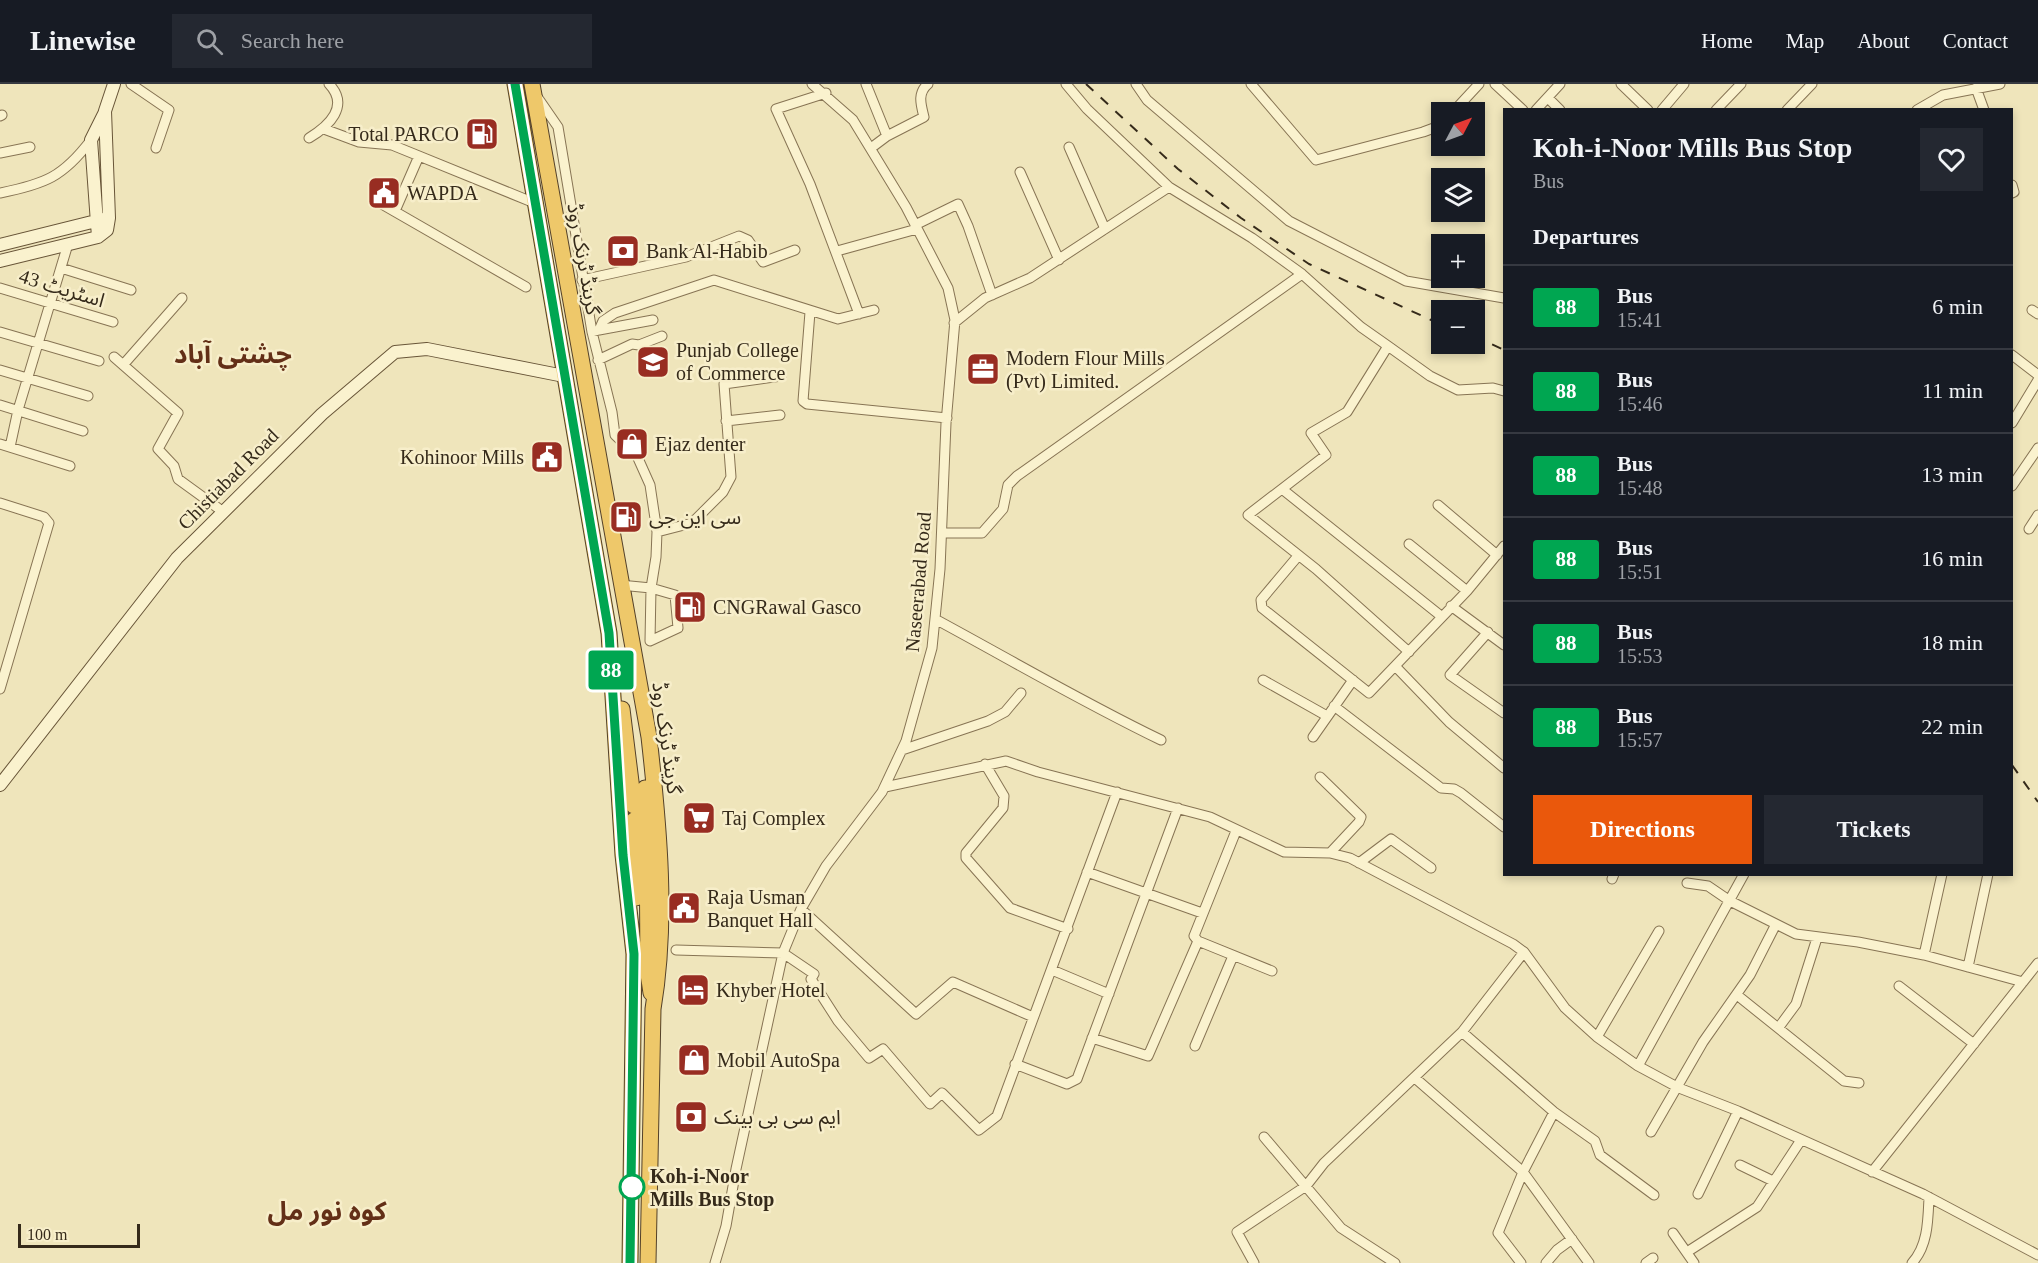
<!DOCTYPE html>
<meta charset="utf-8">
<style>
body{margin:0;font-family:"Times New Roman","Noto Sans Arabic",serif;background:#242831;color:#f1f3f6;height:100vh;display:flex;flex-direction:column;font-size:22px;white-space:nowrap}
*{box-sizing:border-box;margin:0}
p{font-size:20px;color:#9ea1a6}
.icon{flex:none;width:33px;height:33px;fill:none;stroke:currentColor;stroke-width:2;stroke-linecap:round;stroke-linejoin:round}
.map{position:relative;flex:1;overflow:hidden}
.panel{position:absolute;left:1503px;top:24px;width:510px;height:768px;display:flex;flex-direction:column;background:#171b24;border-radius:0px;box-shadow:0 3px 9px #0003}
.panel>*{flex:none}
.badge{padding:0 12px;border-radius:4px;font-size:21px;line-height:39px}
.needle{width:39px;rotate:49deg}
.tools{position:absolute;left:1431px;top:18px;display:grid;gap:12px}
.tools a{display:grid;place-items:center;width:54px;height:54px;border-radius:0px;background:#171b24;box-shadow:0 3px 9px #0003;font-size:30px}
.scale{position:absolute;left:18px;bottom:15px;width:122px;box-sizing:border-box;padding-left:6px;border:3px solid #352a1a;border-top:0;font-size:16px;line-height:21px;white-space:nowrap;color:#352a1a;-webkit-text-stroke:4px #f7eeca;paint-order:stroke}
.map>.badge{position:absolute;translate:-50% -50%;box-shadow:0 0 0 3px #fff}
h2{padding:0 30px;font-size:22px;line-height:54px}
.round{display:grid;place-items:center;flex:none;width:63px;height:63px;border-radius:0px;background:#242831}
.headline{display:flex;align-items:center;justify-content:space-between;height:102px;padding:0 30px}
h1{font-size:28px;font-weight:800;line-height:45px}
.action{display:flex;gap:12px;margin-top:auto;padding:12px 30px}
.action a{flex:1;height:69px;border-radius:0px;background:#ea580c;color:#fff;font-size:24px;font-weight:800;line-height:69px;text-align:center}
.action a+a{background:#242831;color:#f1f3f6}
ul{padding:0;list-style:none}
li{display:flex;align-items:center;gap:18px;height:84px;padding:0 30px;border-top:2px solid #363941}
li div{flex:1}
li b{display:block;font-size:22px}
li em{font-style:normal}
li .badge{min-width:66px;font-weight:700;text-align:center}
header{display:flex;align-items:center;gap:36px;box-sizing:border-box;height:84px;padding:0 30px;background:#171b24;border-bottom:2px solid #363941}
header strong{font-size:28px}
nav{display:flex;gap:33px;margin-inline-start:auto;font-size:21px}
.search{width:420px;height:54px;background:#242831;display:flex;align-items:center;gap:15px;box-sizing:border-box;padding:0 21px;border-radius:0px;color:#9ea1a6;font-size:22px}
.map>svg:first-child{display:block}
</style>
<header>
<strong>Linewise</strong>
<div class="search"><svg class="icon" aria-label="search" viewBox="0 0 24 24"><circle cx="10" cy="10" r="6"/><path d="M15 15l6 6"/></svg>Search here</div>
<nav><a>Home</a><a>Map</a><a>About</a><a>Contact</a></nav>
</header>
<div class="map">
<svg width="2038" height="1179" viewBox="0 0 2038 1179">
<rect width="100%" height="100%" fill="#efe5bb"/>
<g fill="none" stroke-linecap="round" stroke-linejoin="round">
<defs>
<path id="minor" d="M131,0L169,26L156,64
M866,0L887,52L871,64
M1066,0L1087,25L1169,103L1252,154L1302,190L1361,243L1388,262L1430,292L1458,306L1493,304L1504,307
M1136,0L1147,16L1289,137L1406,197L1504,214
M1251,0L1316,76L1423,48L1442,41
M1495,0L1523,26
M1621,0L1648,26
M1976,4L1984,26
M826,9L776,25L810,100L859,230
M538,14L558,43L592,248L612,328L615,351L637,372L650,401L657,448L656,473L651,504L650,557L678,544L675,511L651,504L620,501
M1548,14L1560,26
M1536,26L1560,0
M1662,26L1684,0
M1716,26L1741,0
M1787,26L1812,0
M1917,26L1943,11L2000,0
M1453,28L1479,0
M0,32L2,31
M324,45L359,58L392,61L537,120
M887,52L924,33C921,21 917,9 928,0
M309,54C329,42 350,22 329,0
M1069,63L1105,145
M0,69L30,63
M1020,88L1059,176
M2012,101L2014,108L2012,109
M0,109C45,100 63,93 91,56
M380,119L526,203
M395,127L419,72
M915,141L958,120L968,142L992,211
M837,167L917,145
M61,184L131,206
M582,196L686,173L739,152L748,156L763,178L795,166
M0,204L113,238
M2032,226L2038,230
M810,228L803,317L807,320L947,334
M954,239L985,214L1030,194L1169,103
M599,246L653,236
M0,248L99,277
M592,248L599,246L603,237L615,229L714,196L838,235L874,226
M1388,262L1347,328L1311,349L1326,371L1248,431L1316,485L1409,568
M2012,271L2038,291
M114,273L178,329L158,365L174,382L178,395L222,427
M598,276L632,260L639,261L662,252
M123,281L182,214
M0,286L88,312
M0,321L83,347
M726,337L780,331
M2012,339L2038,296
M0,360L70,382
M10,363L18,326L68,160
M2012,402L2038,364
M1282,405L1441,532
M0,419L44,433L49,439L0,605
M1438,421L1497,471
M2029,445L2038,431
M657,448L692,439L723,408L731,393L724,300L781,292
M942,449H982L1003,425L1008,401L1017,392L1302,190
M1409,460L1467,507
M1298,472L1261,516L1262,524L1369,609L1467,507L1504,462
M1451,522L1504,561
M935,535C1011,576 1084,619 1161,656
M1488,548L1450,591L1504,629
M1396,583L1449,638L1504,684
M1263,596L1327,632
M1334,622L1441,704L1454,705L1461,709L1504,743
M1313,653L1353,596
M902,666L988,637L1005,628L1021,609
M985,680L1004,712L1003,724L966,769V774L1010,824L1068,845
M1320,693L1361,733L1359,738L1330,769
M885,703L1006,677L1038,688L1210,733L1284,768L1330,769L1350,774L1513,860L1524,868L1565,924L1597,953L1638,982L1679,1004L1738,1027L1923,1110L2038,1171
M1236,747L1194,852L1198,857L1272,887
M1359,779L1391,755L1431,784
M1087,788L1202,829
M1612,795L1614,790
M1687,799L1708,802L1730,817L1796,850L1858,858L1924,871L2023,898
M801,825L916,930L953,898L1033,933
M676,866L783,869L814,890L811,895L838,937L869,974L883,965L930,1020L942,1009L979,1046L997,1032L1117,708
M1924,871L1942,790
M1968,883L1988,790
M1052,886L1109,910
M1899,902L1974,960
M1737,911L1844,997L1859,999
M1779,943L1796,920L1817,854
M1462,948L1554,1028L1595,1057L1600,1071L1654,1111
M1597,953L1659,847
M1092,954L1148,972L1198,857
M1195,962L1233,872
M1015,980L1067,1000L1077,995L1178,724
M1638,982L1744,790
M1415,994L1523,1088L1589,1179
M1651,1048L1703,958L1750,891L1775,842
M1264,1053L1341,1144L1395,1179
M1740,1081L1773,1097
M1872,1088L2038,879
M1698,1110L1738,1027
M1673,1149L1694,1179
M1687,1168L1757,1123L1801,1056
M715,1179L726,1142L736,1085L783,869L801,825L826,782L882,708L906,657L932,564L940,485L946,339L955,236L948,204L906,123L853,36L812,0
M1254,1179L1237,1148L1306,1102L1324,1079L1462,948L1524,868
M1521,1179L1498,1149L1523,1088L1554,1028
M1546,1179L1557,1166L1572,1155
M1646,1179L1653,1174
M1912,1179C1928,1162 1928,1136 1929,1113"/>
<path id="secondary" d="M98,153L91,56L105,28
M0,161L104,135
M0,177L98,153L107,146L109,134L105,27L114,0
M0,701L177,474L322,330L395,268L427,265L564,292"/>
<path id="trunk" d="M515,0L609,549L623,771L634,870L630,1179
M532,0L649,653C659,742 668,837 653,925L648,1179
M622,625L634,722L643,726L646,722L645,704
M636,814L634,736L641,732L647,736L648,889L651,909"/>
</defs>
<use href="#minor" stroke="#877454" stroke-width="11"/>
<use href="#secondary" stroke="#685538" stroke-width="14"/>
<use href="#trunk" stroke="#544129" stroke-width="17"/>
<use href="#minor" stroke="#faf2ce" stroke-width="9"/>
<use href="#secondary" stroke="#faf2ce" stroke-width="12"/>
<use href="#trunk" stroke="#eec86a" stroke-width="15"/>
<path stroke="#352a1a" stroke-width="2" stroke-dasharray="10 10" stroke-linecap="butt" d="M1086,0L1178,85L1241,134L1309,180L1442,241
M1474,252L1504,266
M2012,681L2038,718"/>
</g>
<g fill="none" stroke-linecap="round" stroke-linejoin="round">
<defs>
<path id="line" d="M515,0L609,549L623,771L634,870L630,1179"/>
</defs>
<use href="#line" stroke="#fff" stroke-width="14"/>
<use href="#line" stroke="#00a651" stroke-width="9"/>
</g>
<defs>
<symbol id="fuel-square" viewBox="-11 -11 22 22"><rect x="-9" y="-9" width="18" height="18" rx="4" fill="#982d22" stroke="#f7eeca"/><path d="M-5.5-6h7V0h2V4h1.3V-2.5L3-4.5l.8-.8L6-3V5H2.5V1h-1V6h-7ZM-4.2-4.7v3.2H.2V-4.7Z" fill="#fff"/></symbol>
<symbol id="civic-square" viewBox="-11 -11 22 22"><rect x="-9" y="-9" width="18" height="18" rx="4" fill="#982d22" stroke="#f7eeca"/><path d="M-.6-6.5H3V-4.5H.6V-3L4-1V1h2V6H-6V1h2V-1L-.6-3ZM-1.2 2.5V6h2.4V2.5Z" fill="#fff"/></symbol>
<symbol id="bank-square" viewBox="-11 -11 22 22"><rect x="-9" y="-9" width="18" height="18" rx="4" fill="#982d22" stroke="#f7eeca"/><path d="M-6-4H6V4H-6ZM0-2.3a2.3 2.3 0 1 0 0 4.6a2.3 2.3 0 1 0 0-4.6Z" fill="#fff"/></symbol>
<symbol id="university-square" viewBox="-11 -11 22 22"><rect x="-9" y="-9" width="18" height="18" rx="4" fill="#982d22" stroke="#f7eeca"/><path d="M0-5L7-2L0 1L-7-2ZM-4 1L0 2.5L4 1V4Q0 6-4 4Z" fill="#fff"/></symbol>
<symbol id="office-square" viewBox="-11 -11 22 22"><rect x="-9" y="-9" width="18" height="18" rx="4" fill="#982d22" stroke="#f7eeca"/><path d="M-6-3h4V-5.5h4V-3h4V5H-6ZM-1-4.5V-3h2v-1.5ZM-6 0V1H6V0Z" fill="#fff"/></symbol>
<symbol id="shop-square" viewBox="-11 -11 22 22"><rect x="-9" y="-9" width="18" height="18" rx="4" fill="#982d22" stroke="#f7eeca"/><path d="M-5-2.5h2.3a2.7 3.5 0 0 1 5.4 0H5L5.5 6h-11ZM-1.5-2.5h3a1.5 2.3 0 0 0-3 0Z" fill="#fff"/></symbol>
<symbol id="supermarket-square" viewBox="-11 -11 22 22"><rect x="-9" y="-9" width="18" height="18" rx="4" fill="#982d22" stroke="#f7eeca"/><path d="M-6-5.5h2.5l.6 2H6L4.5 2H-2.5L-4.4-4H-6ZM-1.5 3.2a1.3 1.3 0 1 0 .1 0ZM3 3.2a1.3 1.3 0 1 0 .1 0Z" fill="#fff"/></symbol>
<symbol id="hotel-square" viewBox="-11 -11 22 22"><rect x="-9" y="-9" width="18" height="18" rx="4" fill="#982d22" stroke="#f7eeca"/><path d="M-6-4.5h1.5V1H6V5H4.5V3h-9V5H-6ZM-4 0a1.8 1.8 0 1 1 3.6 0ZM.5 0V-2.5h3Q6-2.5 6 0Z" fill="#fff"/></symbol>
</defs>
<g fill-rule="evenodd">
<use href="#fuel-square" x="463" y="31" width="38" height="38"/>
<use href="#civic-square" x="365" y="90" width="38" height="38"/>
<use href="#bank-square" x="604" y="148" width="38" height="38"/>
<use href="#university-square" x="634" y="259" width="38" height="38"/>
<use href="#office-square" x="964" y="266" width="38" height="38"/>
<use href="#shop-square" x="613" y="341" width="38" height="38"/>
<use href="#civic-square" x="528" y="354" width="38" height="38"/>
<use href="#fuel-square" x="607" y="414" width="38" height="38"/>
<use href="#fuel-square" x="671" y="504" width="38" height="38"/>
<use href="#supermarket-square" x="680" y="715" width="38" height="38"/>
<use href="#civic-square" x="665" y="805" width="38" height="38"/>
<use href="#hotel-square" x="674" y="887" width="38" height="38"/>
<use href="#shop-square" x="675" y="957" width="38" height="38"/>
<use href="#bank-square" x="672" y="1014" width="38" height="38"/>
</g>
<circle fill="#fff" stroke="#00a651" stroke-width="3" cx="632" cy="1103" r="12"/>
<g text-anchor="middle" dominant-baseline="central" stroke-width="5" stroke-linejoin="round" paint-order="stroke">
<g font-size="20" fill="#352a1a" stroke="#f7eeca" text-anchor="start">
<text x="459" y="50" text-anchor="end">Total PARCO</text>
<text x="407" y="109">WAPDA</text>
<text x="646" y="167">Bank Al-Habib</text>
<text x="676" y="266">Punjab College<tspan x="676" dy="23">of Commerce</tspan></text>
<text x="1006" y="274">Modern Flour Mills<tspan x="1006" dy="23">(Pvt) Limited.</tspan></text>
<text x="655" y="360">Ejaz denter</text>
<text x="524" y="373" text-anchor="end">Kohinoor Mills</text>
<text x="649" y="433">سی این جی</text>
<text x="713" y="523">CNGRawal Gasco</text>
<text x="722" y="734">Taj Complex</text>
<text x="707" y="813">Raja Usman<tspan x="707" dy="23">Banquet Hall</tspan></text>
<text x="716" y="906">Khyber Hotel</text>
<text x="717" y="976">Mobil AutoSpa</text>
<text x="714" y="1033">ایم سی بی بینک</text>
</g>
<g font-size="20" fill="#352a1a" stroke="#f7eeca">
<text transform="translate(584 175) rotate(80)">گرینڈ ٹرنک روڈ</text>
<text transform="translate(62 204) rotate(17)">اسٹریٹ 43</text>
<text transform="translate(228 395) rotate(-45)">Chistiabad Road</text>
<text transform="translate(918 498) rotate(-85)">Naseerabad Road</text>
<text transform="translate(667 654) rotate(82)">گرینڈ ٹرنک روڈ</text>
</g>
<g font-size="20" font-weight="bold" fill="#352a1a" stroke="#f7eeca" text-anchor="start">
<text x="650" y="1092">Koh-i-Noor<tspan x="650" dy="23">Mills Bus Stop</tspan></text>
</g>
<g font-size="26" font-weight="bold" fill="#632f17" stroke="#f7eeca">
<text x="233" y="270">چشتی آباد</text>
<text x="327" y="1127">کوہ نور مل</text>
</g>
</g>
</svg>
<div class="tools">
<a><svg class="needle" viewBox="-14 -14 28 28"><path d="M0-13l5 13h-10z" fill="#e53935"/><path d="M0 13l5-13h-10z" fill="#9ea1a6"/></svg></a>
<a><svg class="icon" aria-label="layers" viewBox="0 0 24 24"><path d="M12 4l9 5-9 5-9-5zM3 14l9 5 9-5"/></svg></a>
<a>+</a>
<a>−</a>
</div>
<div class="scale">100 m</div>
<b class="badge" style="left:611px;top:586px;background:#00a651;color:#fff">88</b>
<section class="panel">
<div class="headline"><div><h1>Koh-i-Noor Mills Bus Stop</h1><p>Bus</p></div><a class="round"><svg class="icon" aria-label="heart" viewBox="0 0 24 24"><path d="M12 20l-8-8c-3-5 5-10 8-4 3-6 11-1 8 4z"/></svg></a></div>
<h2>Departures</h2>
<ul>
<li><span class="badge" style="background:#00a651;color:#fff">88</span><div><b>Bus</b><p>15:41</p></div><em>6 min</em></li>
<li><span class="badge" style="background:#00a651;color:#fff">88</span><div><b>Bus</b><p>15:46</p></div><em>11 min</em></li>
<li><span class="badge" style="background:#00a651;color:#fff">88</span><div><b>Bus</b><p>15:48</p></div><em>13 min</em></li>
<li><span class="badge" style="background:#00a651;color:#fff">88</span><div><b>Bus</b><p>15:51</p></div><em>16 min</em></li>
<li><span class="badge" style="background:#00a651;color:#fff">88</span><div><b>Bus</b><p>15:53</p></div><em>18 min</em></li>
<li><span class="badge" style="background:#00a651;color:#fff">88</span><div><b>Bus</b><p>15:57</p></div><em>22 min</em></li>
</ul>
<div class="action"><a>Directions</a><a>Tickets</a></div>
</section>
</div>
